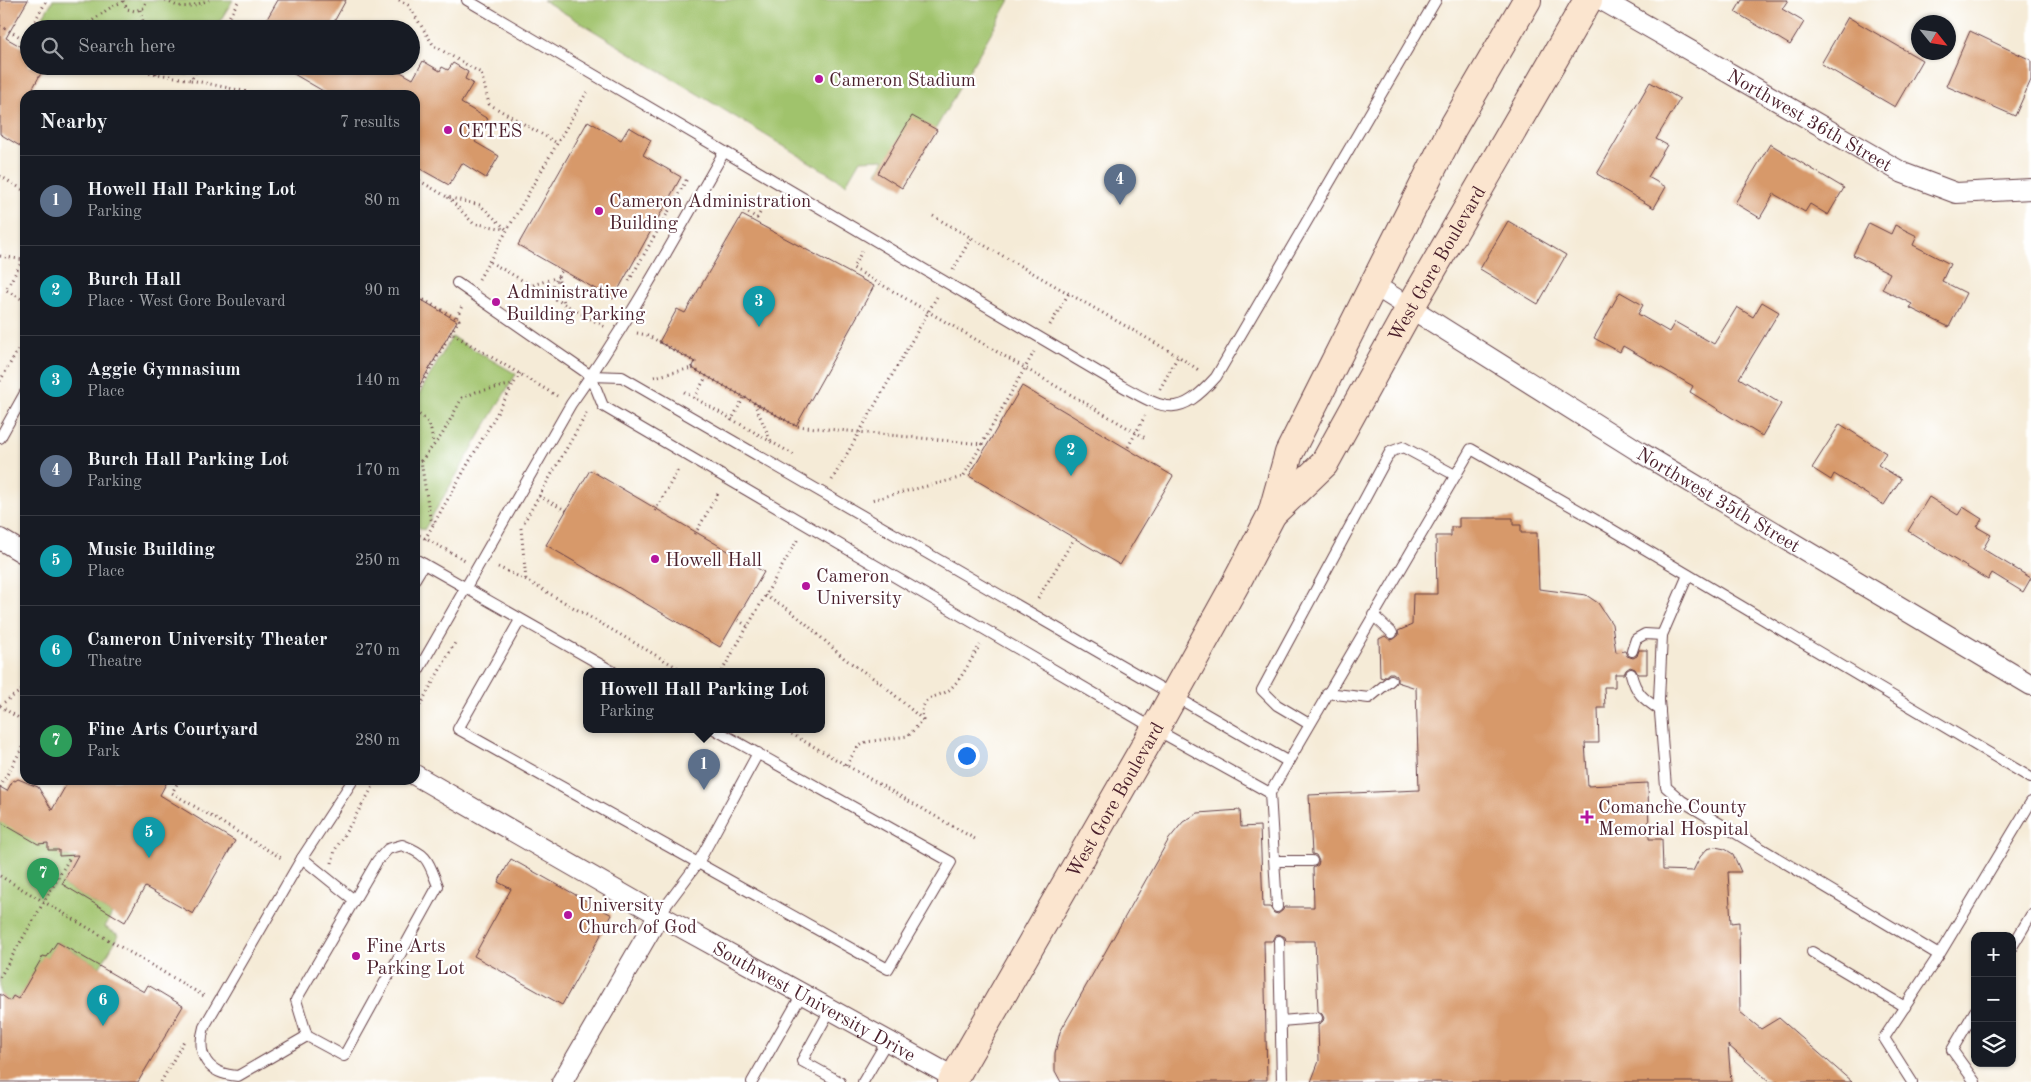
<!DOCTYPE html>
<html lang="en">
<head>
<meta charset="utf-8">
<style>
  :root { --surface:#171b24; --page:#242831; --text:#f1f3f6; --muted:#9ea1a6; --line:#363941; --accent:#d93025 }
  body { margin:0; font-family:"Old Standard TT",serif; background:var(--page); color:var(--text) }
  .controls { position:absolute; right:15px; bottom:15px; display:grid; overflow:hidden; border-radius:10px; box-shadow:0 1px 4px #0004 }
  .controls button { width:45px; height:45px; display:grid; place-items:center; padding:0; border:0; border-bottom:1px solid var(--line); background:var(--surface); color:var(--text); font:25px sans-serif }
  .compass { position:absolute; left:1911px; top:15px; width:45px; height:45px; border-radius:50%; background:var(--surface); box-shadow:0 1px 4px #0004; rotate:120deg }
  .you { position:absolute; left:966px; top:755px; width:18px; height:18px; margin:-12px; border:4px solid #fff; border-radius:50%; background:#1a73e8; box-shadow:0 0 0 8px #1a73e833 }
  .badge { display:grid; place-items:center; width:32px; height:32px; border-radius:50%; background:var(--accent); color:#fff; font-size:16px; font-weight:700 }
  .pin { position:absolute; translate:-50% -41px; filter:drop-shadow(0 1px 2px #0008) }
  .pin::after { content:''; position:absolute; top:26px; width:18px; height:15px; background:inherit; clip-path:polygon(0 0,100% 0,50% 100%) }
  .popup { position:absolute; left:583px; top:668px; width:242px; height:65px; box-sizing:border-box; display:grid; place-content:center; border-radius:10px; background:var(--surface); filter:drop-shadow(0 1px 4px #0005); font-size:16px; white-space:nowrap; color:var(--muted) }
  .popup b { font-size:19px; color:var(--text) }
  .popup::after { content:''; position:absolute; left:50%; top:100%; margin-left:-10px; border:10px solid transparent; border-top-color:var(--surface) }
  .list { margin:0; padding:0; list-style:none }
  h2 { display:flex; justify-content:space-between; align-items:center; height:65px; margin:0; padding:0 20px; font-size:21px }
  h2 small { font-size:16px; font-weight:400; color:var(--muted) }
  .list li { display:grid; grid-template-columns:32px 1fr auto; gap:15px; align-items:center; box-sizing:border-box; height:90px; padding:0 20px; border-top:1px solid var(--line) }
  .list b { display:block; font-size:19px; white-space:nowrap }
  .list p { margin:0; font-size:16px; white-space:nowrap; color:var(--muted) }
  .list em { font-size:16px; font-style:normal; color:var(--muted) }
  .icon { flex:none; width:28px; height:28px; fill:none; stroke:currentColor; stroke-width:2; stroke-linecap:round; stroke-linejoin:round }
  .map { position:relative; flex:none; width:2031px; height:1082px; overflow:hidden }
  .search { position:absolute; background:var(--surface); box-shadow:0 1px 4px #0004; left:20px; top:20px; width:400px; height:55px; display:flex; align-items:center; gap:12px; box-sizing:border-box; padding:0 18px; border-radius:28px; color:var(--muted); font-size:19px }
  .panel { position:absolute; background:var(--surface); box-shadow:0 1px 4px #0004; left:20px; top:90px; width:400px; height:695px; border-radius:15px }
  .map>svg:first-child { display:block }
  .green { fill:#a0c36c; stroke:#75714c }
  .building { fill:#d7996a }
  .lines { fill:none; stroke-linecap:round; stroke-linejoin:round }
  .lane-casing { stroke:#643e45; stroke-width:12 }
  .street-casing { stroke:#643e45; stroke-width:22 }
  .secondary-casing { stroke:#643e45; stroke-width:30 }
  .path { stroke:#643e45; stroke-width:3; stroke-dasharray:1 4; stroke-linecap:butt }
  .lane { stroke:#fff; stroke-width:10 }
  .street { stroke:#fff; stroke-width:20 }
  .secondary { stroke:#fbe5cf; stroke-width:28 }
  .poi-dot { fill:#b5179e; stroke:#fff; stroke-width:2 }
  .labels { text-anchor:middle; stroke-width:4.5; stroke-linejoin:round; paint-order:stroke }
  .poi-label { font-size:19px; fill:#4a1f2b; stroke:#fff; text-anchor:start }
  .street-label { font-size:19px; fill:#4a1f2b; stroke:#fff }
</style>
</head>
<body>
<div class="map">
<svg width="2031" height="1082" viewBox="0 0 2031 1082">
  <rect width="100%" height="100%" fill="#fff"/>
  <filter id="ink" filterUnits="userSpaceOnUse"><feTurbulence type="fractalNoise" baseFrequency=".02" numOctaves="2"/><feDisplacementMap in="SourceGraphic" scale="10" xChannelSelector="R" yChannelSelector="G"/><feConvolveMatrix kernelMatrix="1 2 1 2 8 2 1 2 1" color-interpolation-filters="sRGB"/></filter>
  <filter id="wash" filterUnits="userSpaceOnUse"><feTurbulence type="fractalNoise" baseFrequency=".0096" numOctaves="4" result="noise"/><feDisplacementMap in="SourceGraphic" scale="20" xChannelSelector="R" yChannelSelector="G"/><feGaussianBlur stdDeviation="1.12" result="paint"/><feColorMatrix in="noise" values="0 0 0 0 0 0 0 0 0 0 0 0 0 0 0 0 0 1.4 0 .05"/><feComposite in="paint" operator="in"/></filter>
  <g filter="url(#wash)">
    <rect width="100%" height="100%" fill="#f5ebd7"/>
    <g class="green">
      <path d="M 53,0 L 233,0 L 215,29 L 42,29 L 39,23 Z"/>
      <path d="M 543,0 L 1010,0 L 902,187 L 877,173 L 884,159 L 860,160 L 846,184 Z"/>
      <path d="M 137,66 L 193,66 L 188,75 Z"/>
      <path d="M 452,337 L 516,374 L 424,530 L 415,525 L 415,401 Z"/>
      <path d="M 0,821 L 5,821 L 5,825 L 16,827 L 17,832 L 38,843 L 46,843 L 48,850 L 59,850 L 59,856 L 68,856 L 76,860 L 62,884 L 112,914 L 105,927 L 119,935 L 100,967 L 57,942 L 47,957 L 43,957 L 18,999 L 13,996 L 10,1001 L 0,994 Z"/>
    </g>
    <g id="blocks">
      <g class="building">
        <path d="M 0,0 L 28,0 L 6,38 L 29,51 L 29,66 L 45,66 L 29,95 L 25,95 L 25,149 L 0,134 Z"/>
        <path d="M 278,0 L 346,0 L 330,29 L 261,29 Z"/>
        <path d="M 1742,0 L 1788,0 L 1782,9 L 1804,22 L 1790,45 L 1735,12 Z"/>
        <path d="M 1848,17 L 1922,60 L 1895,107 L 1821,64 Z"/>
        <path d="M 1970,31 L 2031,60 L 2031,80 L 2015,116 L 1946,86 Z"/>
        <path d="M 423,61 L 440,71 L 442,67 L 448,70 L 453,63 L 468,72 L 465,79 L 473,83 L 461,103 L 488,119 L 475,142 L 499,156 L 486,178 L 462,163 L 449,185 L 415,166 L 415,95 L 330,95 L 280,66 L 390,66 L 413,79 Z"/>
        <path d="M 1650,82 L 1680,99 L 1656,139 L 1667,145 L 1648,177 L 1666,187 L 1654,208 L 1597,174 Z"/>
        <path d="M 912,116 L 937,130 L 902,188 L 878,173 Z"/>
        <path d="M 588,121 L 621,140 L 629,127 L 651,140 L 643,155 L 681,177 L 613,299 L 518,245 Z"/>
        <path d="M 1770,144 L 1844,188 L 1828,215 L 1810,204 L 1805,212 L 1774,194 L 1760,218 L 1735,203 Z"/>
        <path d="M 742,215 L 874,286 L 796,426 L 692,368 L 695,362 L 659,342 L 677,309 L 685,313 Z"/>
        <path d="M 1508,221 L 1566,255 L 1538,304 L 1480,269 Z"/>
        <path d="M 1869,223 L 1891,234 L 1895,225 L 1917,236 L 1913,245 L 1950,264 L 1942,281 L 1966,293 L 1949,327 L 1910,308 L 1912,304 L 1882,289 L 1890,273 L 1853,255 Z"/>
        <path d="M 1620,292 L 1643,305 L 1638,314 L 1669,332 L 1675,322 L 1714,344 L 1737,307 L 1753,317 L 1762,302 L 1779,312 L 1739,378 L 1781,404 L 1762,436 L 1690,392 L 1693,386 L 1623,346 L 1620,352 L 1594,338 Z"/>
        <path d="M 415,296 L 457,321 L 415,393 Z"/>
        <path d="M 1022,386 L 1173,476 L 1120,565 L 969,476 Z"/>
        <path d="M 1840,424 L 1886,453 L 1878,465 L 1901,479 L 1884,505 L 1834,474 L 1831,480 L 1812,468 Z"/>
        <path d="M 590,470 L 764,572 L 720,647 L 546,545 Z"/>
        <path d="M 1929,497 L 1958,515 L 1963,507 L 1982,519 L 1977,527 L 1991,535 L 1983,549 L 2031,578 L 2023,592 L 1992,573 L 1988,580 L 1908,531 Z"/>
        <path d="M 1459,518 L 1513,518 L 1513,525 L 1521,525 L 1521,533 L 1537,533 L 1539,589 L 1586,595 L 1598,603 L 1612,624 L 1616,652 L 1625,651 L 1627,656 L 1633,658 L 1637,656 L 1639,650 L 1647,650 L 1647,674 L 1638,674 L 1635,669 L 1630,667 L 1626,670 L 1624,674 L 1615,674 L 1615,687 L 1604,687 L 1605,708 L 1598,708 L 1599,743 L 1585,743 L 1588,786 L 1648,783 L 1649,839 L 1662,839 L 1663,870 L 1693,871 L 1700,857 L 1707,849 L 1715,847 L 1725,849 L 1733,854 L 1741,872 L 1728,872 L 1731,923 L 1739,922 L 1740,1012 L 1761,1029 L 1779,1018 L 1852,1082 L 1770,1082 L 1728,1045 L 1731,1082 L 1311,1082 L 1319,1061 L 1318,1025 L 1323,1021 L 1324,1018 L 1322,1014 L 1318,1011 L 1315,941 L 1286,941 L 1285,937 L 1279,934 L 1275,935 L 1272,941 L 1264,941 L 1267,1080 L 1250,1080 L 1250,1082 L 1061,1082 L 1055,1071 L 1055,1053 L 1060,1032 L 1169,839 L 1183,822 L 1198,813 L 1240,810 L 1241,827 L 1260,826 L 1263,907 L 1270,907 L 1274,913 L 1278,914 L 1283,910 L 1284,907 L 1314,907 L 1313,868 L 1318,865 L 1319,861 L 1316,855 L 1312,854 L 1309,795 L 1419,790 L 1416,688 L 1397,682 L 1397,676 L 1393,673 L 1389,673 L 1383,678 L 1380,677 L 1379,639 L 1385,636 L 1390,640 L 1394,639 L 1399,635 L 1398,631 L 1412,625 L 1413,594 L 1437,594 L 1436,536 L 1451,536 L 1451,527 L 1459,527 Z"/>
        <path d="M 18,779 L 38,787 L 52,810 L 69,780 L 168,780 L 160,795 L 235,841 L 193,914 L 145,887 L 125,922 L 62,884 L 78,855 L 59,856 L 59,850 L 48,850 L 48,843 L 38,844 L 0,822 L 0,787 L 7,791 L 13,780 L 15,781 Z"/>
        <path d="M 511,859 L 612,915 L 562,1005 L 474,956 L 511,889 L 498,882 Z"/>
        <path d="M 57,942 L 144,992 L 148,985 L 183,1006 L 138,1082 L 0,1082 L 0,994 L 10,1001 L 13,996 L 18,999 L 43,956 L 47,957 Z"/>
      </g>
    </g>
  </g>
  <g filter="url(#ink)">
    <use href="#blocks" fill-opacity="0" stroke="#643e45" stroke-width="1"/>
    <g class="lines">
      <g class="lane-casing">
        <g id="lane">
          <path d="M 467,0 L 1122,386 C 1167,411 1179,418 1216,377 L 1436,0"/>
          <path d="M 457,283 L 591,376 L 603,406 L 1155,729 L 1270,793"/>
          <path d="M 591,376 L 622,377 L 1287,761"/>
          <path d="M 0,438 L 25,393"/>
          <path d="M 415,559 L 424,564 L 415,579"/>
          <path d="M 424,564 L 612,671"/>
          <path d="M 1688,575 L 1662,635 L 1659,700 L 1666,787 L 1682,801 L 1939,955"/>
          <path d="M 1373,615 L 1392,633"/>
          <path d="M 520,620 L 458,729 L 888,969 L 951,862 L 714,729"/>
          <path d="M 1632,651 L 1636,639 L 1645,634 L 1662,635"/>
          <path d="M 1631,674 C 1636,694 1644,699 1660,710"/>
          <path d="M 415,676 L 571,404 C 628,324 675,237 724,152"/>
          <path d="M 1327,693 L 1369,698 L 1391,680"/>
          <path d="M 1309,724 L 1277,705 L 1262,690 L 1390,452 L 1403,447 L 1455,475"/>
          <path d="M 402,845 C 429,855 428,861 438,886 L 344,1056 L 307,1036 L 296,1000 L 377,861 L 388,849 Z"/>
          <path d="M 302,858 L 354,900"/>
          <path d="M 1275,861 L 1312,861"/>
          <path d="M 1277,907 L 1270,793 L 1471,449 L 1601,523 L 2031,778"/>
          <path d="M 659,915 L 698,863 L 758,753"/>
          <path d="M 1279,941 L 1282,1082"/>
          <path d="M 2012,947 L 2031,915"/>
          <path d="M 1812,952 L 1905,1007"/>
          <path d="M 830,1010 L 802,1061 L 840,1082"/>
          <path d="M 1975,1011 L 1952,1050 L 1975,1082"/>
          <path d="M 1281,1021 L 1317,1018"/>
          <path d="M 307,1036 L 238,1076 C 207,1074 196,1055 204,1027 L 302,858 L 353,780"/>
          <path d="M 752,1082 L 802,994"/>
          <path d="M 863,1082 L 887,1041"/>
          <path d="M 1912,1082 L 1884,1038 L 1939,955 L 2031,802"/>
        </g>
      </g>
      <g class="street-casing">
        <g id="street">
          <path id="s1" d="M 1602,0 L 1903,173 L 1956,193 L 2031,189"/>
          <path id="s2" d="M 1374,285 L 1640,452 L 2031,685"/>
          <path d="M 0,539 L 25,554"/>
          <path id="s3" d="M 415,775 L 659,915 L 955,1078"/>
          <path d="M 562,1082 L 659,915"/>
        </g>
      </g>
      <g class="secondary-casing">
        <g id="secondary">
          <path id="s4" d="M 1272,514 L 1324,464 L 1410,308 L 1588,0"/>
          <path id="s5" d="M 952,1082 L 1155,729 L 1236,583 L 1272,514 L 1289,453 L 1452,129 L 1527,0"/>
        </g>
      </g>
      <g class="path">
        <path d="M 166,0 C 181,11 193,6 209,0"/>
        <path d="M 399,0 L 408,5 L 434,46 L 481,73 L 489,104 L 557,143"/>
        <path d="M 123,1 L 127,9 L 135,11 L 143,8 L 147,0"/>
        <path d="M 140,10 L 145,29"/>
        <path d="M 0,26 L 24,39 L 29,31"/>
        <path d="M 30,29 L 47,0"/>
        <path d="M 75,29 C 96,23 103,8 123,2"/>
        <path d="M 222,29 L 239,0"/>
        <path d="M 115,66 L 191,80 L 199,66"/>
        <path d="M 156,74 L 156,66"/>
        <path d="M 191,80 L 262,95"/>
        <path d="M 0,176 L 25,191"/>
        <path d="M 415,178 L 447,197 L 480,205 L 506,229"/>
        <path d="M 718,195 L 757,218 L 770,196"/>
        <path d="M 448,197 L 473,223 L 505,229"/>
        <path d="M 933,216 L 1178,356 L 1200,371"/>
        <path d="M 862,251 L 853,268 L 1147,439"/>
        <path d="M 0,256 L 25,260"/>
        <path d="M 25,256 L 6,290 L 25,301"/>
        <path d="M 490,262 L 605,327"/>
        <path d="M 953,270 L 971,238"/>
        <path d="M 479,279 L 588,90"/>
        <path d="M 629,281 L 688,177"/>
        <path d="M 533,285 L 558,277 L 564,303"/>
        <path d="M 548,294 L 562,270"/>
        <path d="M 415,295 L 456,318"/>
        <path d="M 1050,325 L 1069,293"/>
        <path d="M 451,333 L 459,320 L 456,318 L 462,306"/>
        <path d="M 637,333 L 647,335 L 695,362 L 692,368"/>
        <path d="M 654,377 L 692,368 L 796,426 L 982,444 L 963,477 L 871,500"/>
        <path d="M 0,381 L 25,338"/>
        <path d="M 1160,389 L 1178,356"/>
        <path d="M 684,392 L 796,456"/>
        <path d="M 415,396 L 451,333 L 557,396"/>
        <path d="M 694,398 L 706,377"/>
        <path d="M 754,403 L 771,441"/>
        <path d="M 415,412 C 431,421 431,427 433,445"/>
        <path d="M 731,421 L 744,397"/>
        <path d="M 982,444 L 1034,352"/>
        <path d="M 1128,447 L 1145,416"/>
        <path d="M 421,461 L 442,435 L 462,398 L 476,392 L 514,384"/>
        <path d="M 415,463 L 421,461 L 430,517 L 433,524"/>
        <path d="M 832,480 L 938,295"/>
        <path d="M 539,496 L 567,511"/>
        <path d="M 655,511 L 679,468"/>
        <path d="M 524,522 L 587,413"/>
        <path d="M 521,528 L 526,580"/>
        <path d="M 415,533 L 465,560"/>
        <path d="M 695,534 L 719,492"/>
        <path d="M 425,539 L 520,373"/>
        <path d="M 498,567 L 526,580 L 683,671"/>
        <path d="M 765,596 L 788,609 L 804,622 L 845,659 L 882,684 L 923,720"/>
        <path d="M 1038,598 L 1074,539"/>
        <path d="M 738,620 L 747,626"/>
        <path d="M 722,671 L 799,537"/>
        <path d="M 0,705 L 25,688"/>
        <path d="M 0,706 L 25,722"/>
        <path d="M 415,714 L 456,641"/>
        <path d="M 783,729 L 975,839"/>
        <path d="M 846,765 L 858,747 L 866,742 L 908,736 L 923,720 C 922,713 921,708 926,702 C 932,695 943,695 949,690 C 962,679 971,659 980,645"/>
        <path d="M 179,780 L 172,793 L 283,859"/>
        <path d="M 0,787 L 25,743"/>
        <path d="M 332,863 L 335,850 L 377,780"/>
        <path d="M 0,876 L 204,996"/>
        <path d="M 0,977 L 69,859"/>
        <path d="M 161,1082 L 185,1039"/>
      </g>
      <use href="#lane" class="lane"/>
      <use href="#street" class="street"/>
      <use href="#secondary" class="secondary"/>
    </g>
  </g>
  <g class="poi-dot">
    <circle cx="819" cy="79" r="5"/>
    <circle cx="448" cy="130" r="5"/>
    <circle cx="599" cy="211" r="5"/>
    <circle cx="496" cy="302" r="5"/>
    <circle cx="655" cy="559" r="5"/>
    <circle cx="806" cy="586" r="5"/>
    <path d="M1584.5 809.5h5v5h5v5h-5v5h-5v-5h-5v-5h5z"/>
    <circle cx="568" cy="915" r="5"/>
    <circle cx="356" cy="956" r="5"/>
  </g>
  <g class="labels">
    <g class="poi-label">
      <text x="829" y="86">Cameron Stadium</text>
      <text x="458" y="137">CETES</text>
      <text x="609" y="207">Cameron Administration<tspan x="609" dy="22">Building</tspan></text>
      <text x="506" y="298">Administrative<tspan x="506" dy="22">Building Parking</tspan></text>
      <text x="665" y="566">Howell Hall</text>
      <text x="816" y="582">Cameron<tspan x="816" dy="22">University</tspan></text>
      <text x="1598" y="813">Comanche County<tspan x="1598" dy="22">Memorial Hospital</tspan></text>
      <text x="578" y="911">University<tspan x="578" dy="22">Church of God</tspan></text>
      <text x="366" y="952">Fine Arts<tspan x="366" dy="22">Parking Lot</tspan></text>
    </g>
    <g class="street-label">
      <text dy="7" stroke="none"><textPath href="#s1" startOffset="240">Northwest 36th Street</textPath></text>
      <text dy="7" stroke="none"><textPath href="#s4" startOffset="302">West Gore Boulevard</textPath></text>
      <text dy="7" stroke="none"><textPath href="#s2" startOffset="406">Northwest 35th Street</textPath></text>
      <text dy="7" stroke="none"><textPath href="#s5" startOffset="326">West Gore Boulevard</textPath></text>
      <text dy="7" stroke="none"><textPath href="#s3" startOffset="459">Southwest University Drive</textPath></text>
    </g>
  </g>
</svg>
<div class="controls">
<button>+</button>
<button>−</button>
<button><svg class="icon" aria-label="layers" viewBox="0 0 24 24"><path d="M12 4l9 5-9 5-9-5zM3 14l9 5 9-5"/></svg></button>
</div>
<svg class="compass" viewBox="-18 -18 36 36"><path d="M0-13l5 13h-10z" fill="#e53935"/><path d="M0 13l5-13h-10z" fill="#9ea1a6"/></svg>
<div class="you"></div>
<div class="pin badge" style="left:704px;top:790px;background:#5c6f8a">1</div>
<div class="popup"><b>Howell Hall Parking Lot</b>Parking</div>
<div class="pin badge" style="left:1071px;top:476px;background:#0f9aa8">2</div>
<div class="pin badge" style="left:759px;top:327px;background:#0f9aa8">3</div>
<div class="pin badge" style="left:1120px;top:205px;background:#5c6f8a">4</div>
<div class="pin badge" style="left:149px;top:858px;background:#0f9aa8">5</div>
<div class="pin badge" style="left:103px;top:1026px;background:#0f9aa8">6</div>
<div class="pin badge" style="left:43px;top:899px;background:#2e9e5b">7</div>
<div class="search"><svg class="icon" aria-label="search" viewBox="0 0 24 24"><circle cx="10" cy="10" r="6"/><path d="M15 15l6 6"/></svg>Search here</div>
<section class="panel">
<h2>Nearby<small>7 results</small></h2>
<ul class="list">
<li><span class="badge" style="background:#5c6f8a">1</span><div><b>Howell Hall Parking Lot</b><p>Parking</p></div><em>80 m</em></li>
<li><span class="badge" style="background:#0f9aa8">2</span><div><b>Burch Hall</b><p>Place · West Gore Boulevard</p></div><em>90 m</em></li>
<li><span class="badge" style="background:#0f9aa8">3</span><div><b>Aggie Gymnasium</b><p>Place</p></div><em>140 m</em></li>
<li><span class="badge" style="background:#5c6f8a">4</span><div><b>Burch Hall Parking Lot</b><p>Parking</p></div><em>170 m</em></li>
<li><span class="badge" style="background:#0f9aa8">5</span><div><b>Music Building</b><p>Place</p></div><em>250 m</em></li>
<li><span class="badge" style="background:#0f9aa8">6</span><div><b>Cameron University Theater</b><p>Theatre</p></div><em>270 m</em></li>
<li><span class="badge" style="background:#2e9e5b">7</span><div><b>Fine Arts Courtyard</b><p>Park</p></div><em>280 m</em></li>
</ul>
</section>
</div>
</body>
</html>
